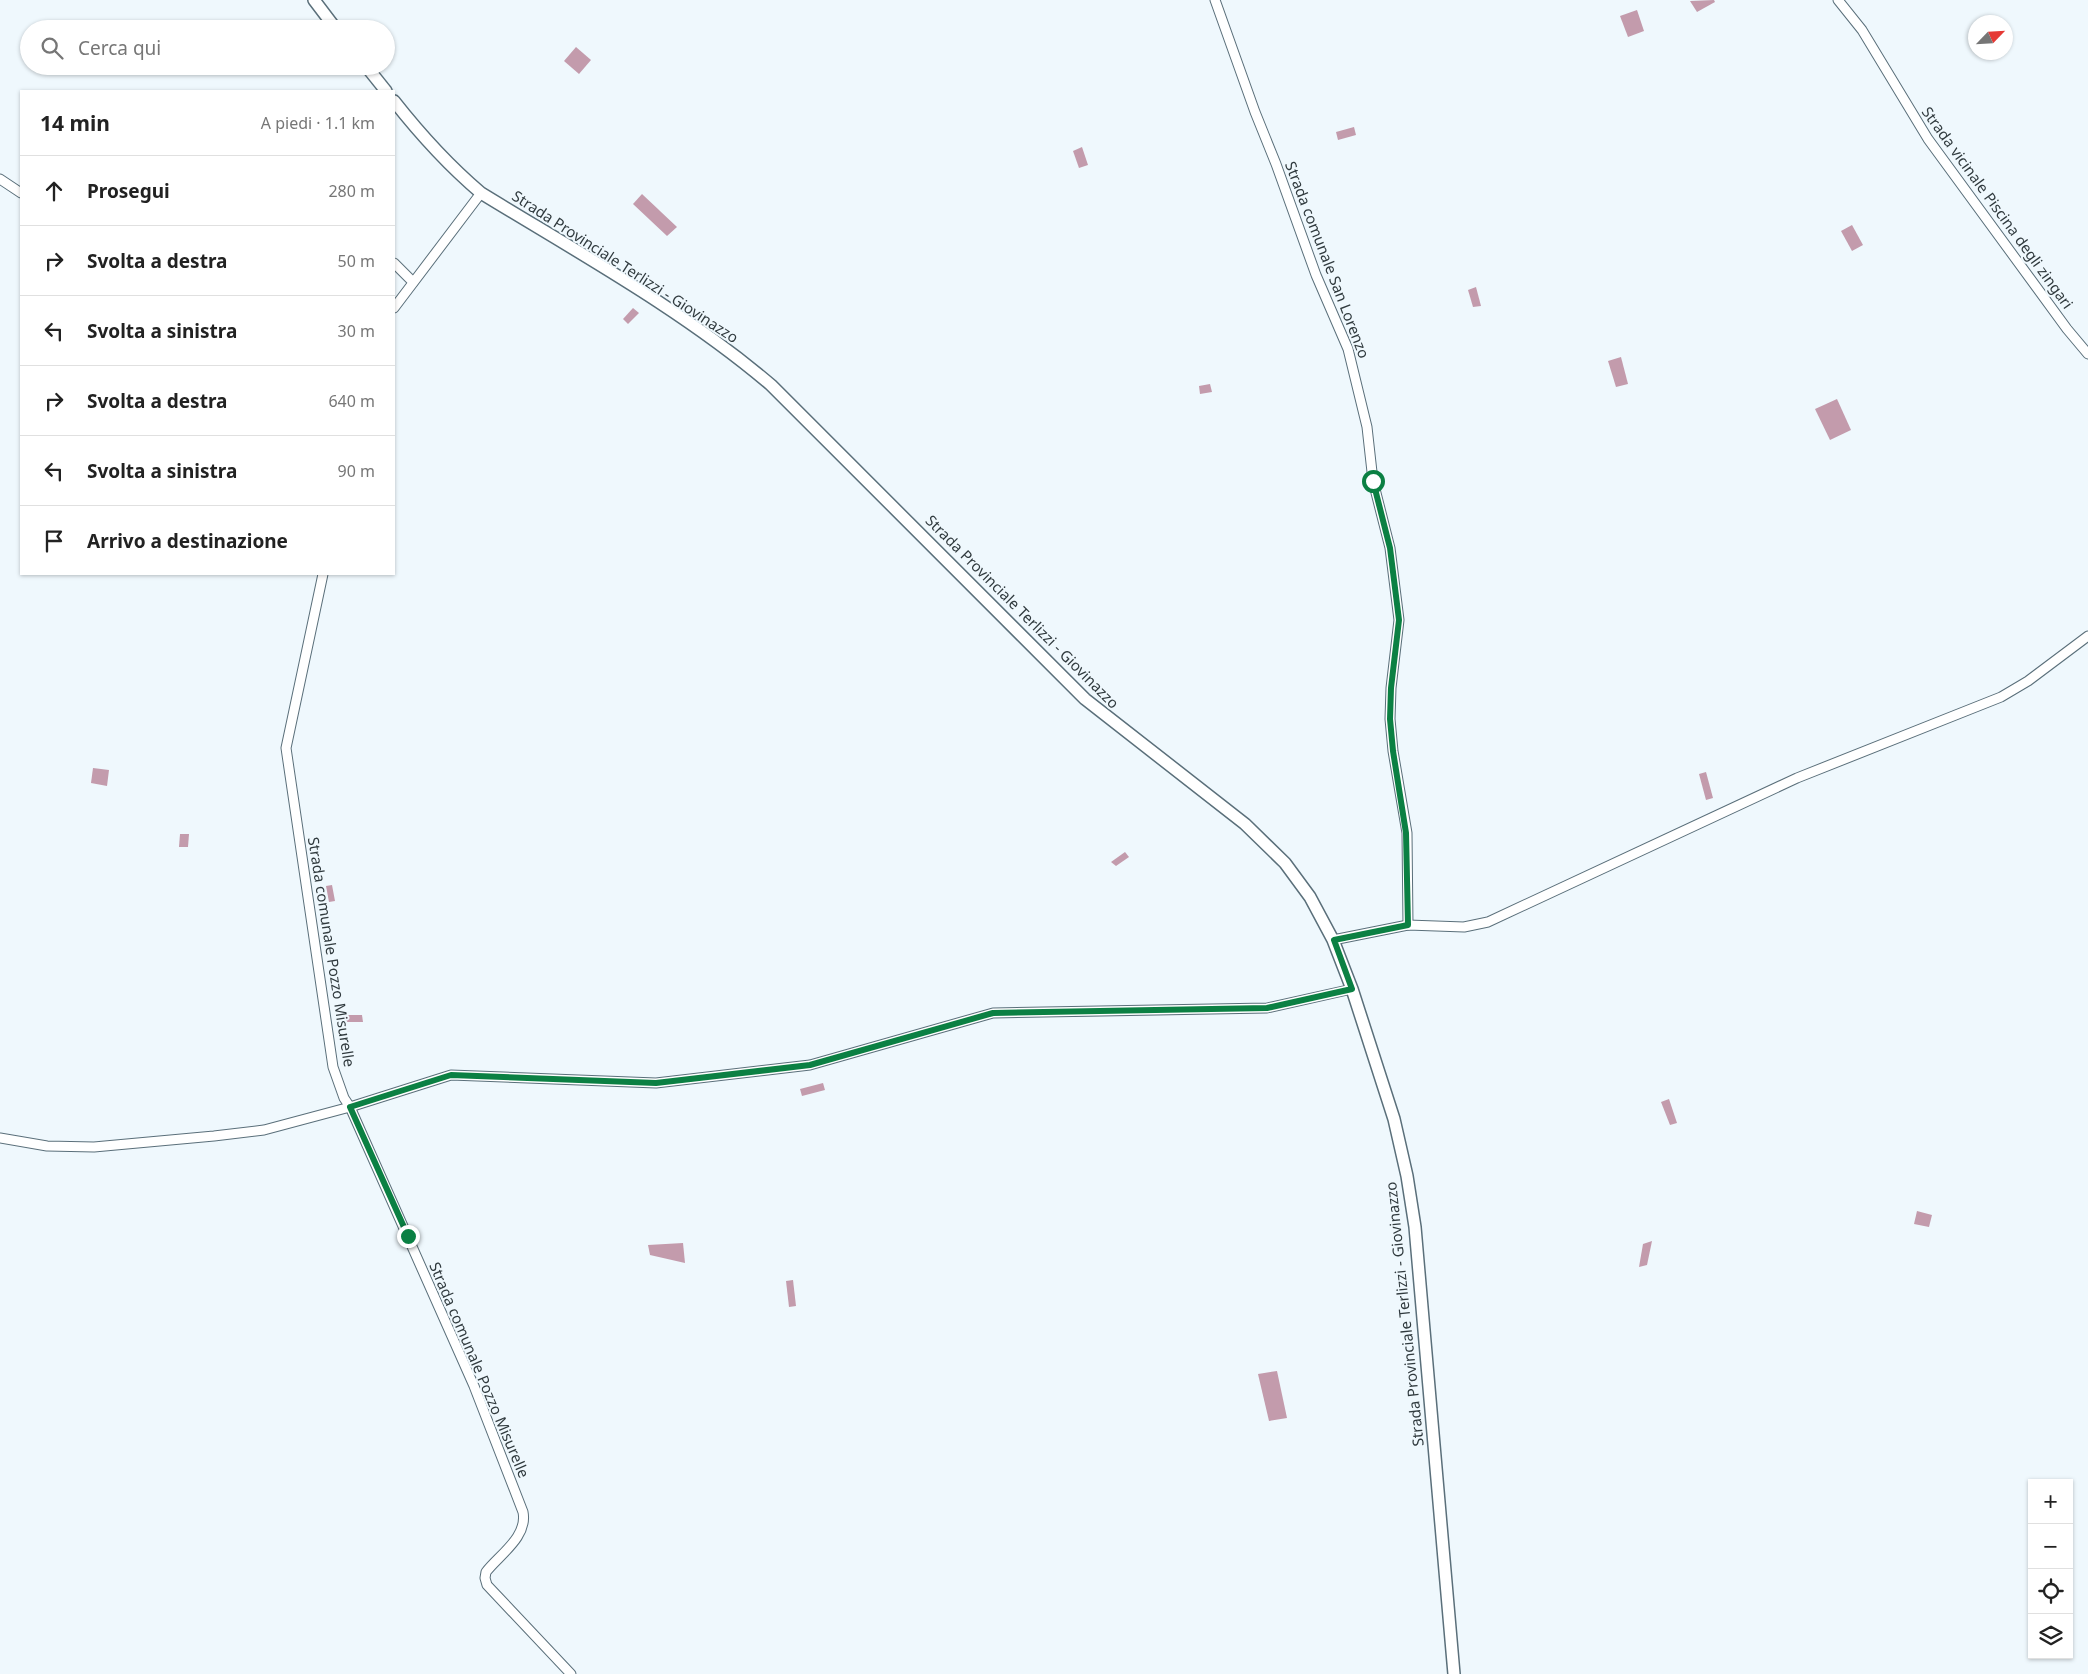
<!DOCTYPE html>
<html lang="it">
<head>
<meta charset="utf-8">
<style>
  :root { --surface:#fff; --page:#f2f2f2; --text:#222; --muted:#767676; --line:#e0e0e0 }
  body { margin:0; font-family:"Noto Sans",sans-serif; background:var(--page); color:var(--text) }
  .controls { position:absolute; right:15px; bottom:15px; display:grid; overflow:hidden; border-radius:0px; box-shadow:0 1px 4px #0004 }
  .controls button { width:45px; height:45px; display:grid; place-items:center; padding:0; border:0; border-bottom:1px solid var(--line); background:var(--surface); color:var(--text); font:25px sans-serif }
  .compass { position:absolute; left:1968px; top:15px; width:45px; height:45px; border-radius:50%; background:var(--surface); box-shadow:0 1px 4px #0004; rotate:65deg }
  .stop { position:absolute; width:15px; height:15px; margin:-11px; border:4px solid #0b8043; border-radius:50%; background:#fff }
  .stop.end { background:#0b8043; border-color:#fff; box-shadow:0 1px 5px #0008 }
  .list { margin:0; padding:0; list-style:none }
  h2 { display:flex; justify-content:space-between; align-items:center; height:65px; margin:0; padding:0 20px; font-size:21px }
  h2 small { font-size:16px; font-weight:400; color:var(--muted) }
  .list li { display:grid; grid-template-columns:32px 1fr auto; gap:15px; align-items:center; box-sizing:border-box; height:70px; padding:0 20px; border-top:1px solid var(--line) }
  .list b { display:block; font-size:19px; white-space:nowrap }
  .list em { font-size:16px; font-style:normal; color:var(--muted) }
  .icon { flex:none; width:28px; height:28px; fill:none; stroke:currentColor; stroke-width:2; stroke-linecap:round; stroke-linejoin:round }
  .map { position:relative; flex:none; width:2088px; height:1674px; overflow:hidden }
  .search { position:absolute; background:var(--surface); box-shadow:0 1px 4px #0004; left:20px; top:20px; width:375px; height:55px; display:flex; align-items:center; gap:12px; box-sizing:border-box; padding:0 18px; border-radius:28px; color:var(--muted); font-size:19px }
  .panel { position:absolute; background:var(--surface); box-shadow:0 1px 4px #0004; left:20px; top:90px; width:375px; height:485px; border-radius:0px }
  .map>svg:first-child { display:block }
  .water { fill:#c39bac }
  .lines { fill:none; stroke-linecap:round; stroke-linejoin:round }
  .minor-casing { stroke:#5a6f7a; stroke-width:11 }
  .secondary-casing { stroke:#5a6f7a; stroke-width:14 }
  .minor { stroke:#fff; stroke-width:9 }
  .secondary { stroke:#fff; stroke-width:11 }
  .route { stroke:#0b8043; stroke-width:6 }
  .labels { text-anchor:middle; stroke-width:4; stroke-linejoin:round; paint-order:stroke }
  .street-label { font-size:15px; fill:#303a3e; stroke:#eff8fd }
</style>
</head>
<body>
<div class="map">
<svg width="2088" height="1674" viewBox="0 0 2088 1674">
  <rect width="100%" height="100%" fill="#eff8fd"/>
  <g class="water">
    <path d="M 1714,0 L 1715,2 L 1697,12 L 1690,1 Z"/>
    <path d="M 1637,10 L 1644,31 L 1628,37 L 1620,16 Z"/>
    <path d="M 576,47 L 591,60 L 579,74 L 564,61 Z"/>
    <path d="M 1354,127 L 1356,135 L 1338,140 L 1336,132 Z"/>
    <path d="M 1082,147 L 1088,165 L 1079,168 L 1073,151 Z"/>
    <path d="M 642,194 L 677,227 L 667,236 L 633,204 Z"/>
    <path d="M 1852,225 L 1863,245 L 1852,251 L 1841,231 Z"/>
    <path d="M 1476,287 L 1481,306 L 1473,307 L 1468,290 Z"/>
    <path d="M 633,308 L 639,313 L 628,324 L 623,319 Z"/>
    <path d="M 1621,357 L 1628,384 L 1616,387 L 1608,361 Z"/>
    <path d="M 1210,384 L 1212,392 L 1200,394 L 1199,386 Z"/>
    <path d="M 1837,399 L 1851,430 L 1830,440 L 1815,409 Z"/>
    <path d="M 93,768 L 109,770 L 107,786 L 91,783 Z"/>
    <path d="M 1706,772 L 1713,798 L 1706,800 L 1699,774 Z"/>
    <path d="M 180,834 L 189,834 L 188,847 L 179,847 Z"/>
    <path d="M 1125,852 L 1129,857 L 1116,866 L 1111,862 Z"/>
    <path d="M 332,885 L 335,901 L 329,902 L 326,886 Z"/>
    <path d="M 342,1015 L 362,1015 L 363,1022 L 343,1022 Z"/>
    <path d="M 823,1083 L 825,1090 L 802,1096 L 800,1089 Z"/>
    <path d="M 1669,1099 L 1677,1123 L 1670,1125 L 1661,1102 Z"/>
    <path d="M 1917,1211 L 1932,1215 L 1929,1227 L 1914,1224 Z"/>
    <path d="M 1652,1241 L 1647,1265 L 1639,1267 L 1643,1244 Z"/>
    <path d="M 683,1243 L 685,1263 L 650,1255 L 648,1245 Z"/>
    <path d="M 793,1280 L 796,1306 L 789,1307 L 786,1281 Z"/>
    <path d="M 1277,1371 L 1287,1418 L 1269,1421 L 1258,1374 Z"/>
  </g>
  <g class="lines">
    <g class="minor-casing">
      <g id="minor">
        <path d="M 1215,0 L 1255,112 L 1276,164 L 1316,275 L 1348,349 L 1367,427 L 1373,481 L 1390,548 L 1399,620 L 1391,688 L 1390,719 L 1393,751 L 1407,833 L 1408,925"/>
        <path d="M 1838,0 L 1862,30 L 1928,139 L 2067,329 L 2088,354"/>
        <path d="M 0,179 L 21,193"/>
        <path d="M 394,263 L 413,282"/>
        <path d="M 394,308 L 481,193"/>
        <path d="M 323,574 L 286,748 L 333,1067 L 344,1098 L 350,1107 L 474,1386 L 523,1512 C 528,1537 499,1555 486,1572 L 485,1578 L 487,1585 L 571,1674"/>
        <path d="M 1333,940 L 1408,925 L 1464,927 L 1488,922 L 1797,778 L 2001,697 L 2028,681 L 2088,636"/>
        <path d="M 0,1138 L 47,1146 L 94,1147 L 214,1136 L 264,1130 L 350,1107 L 451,1075 L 656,1083 L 810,1065 L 993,1013 L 1267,1008 L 1352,989"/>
      </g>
    </g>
    <g class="secondary-casing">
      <g id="secondary">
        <path d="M 314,0 L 336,29"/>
        <path d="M 366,66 L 386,91"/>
        <path d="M 394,101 C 420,134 448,165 481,193 C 579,253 683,310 771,385 L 1085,699 L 1245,824 L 1285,863 L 1310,897 L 1333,940 L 1352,989 L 1394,1119 L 1407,1176 L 1415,1227 L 1454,1674"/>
      </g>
    </g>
    <use href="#minor" class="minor"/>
    <use href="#secondary" class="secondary"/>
  </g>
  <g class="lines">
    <path class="route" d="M 408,1236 L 350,1107 L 451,1075 L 656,1083 L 810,1065 L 993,1013 L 1267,1008 L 1352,989 L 1334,940 L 1408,925 L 1406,833 L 1393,751 L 1390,719 L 1391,688 L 1399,620 L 1390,548 L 1373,481"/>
  </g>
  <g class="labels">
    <g class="street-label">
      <text transform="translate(1997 208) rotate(54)" y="5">Strada vicinale Piscina degli zingari</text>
      <text transform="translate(1327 260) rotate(69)" y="5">Strada comunale San Lorenzo</text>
      <text transform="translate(625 267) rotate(33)" y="5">Strada Provinciale Terlizzi - Giovinazzo</text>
      <text transform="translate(1022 612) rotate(45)" y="5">Strada Provinciale Terlizzi - Giovinazzo</text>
      <text transform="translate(331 952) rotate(81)" y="5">Strada comunale Pozzo Misurelle</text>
      <text transform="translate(1405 1314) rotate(-96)" y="5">Strada Provinciale Terlizzi - Giovinazzo</text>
      <text transform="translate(479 1370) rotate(67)" y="5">Strada comunale Pozzo Misurelle</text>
    </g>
  </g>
</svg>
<div class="controls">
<button>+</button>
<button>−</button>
<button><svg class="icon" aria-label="locate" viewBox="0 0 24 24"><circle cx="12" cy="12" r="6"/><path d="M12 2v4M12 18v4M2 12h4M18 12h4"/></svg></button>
<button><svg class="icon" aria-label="layers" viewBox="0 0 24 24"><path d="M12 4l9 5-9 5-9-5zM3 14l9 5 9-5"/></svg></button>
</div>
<svg class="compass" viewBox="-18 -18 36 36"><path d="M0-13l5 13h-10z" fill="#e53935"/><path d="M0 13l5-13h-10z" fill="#767676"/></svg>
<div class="stop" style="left:1373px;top:481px"></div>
<div class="stop end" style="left:408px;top:1236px"></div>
<div class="search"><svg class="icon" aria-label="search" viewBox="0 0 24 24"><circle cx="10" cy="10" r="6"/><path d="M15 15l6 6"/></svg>Cerca qui</div>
<section class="panel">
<h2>14 min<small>A piedi · 1.1 km</small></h2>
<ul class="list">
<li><svg class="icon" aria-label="ahead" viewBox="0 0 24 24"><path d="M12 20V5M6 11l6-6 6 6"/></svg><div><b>Prosegui</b></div><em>280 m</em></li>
<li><svg class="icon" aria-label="right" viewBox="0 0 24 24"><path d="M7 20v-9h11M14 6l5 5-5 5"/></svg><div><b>Svolta a destra</b></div><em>50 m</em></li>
<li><svg class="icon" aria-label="left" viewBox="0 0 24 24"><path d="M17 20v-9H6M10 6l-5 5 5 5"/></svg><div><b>Svolta a sinistra</b></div><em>30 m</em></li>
<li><svg class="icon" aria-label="right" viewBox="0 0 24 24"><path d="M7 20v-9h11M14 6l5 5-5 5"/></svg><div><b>Svolta a destra</b></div><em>640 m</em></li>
<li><svg class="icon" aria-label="left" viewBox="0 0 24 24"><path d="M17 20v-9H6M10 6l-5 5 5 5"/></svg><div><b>Svolta a sinistra</b></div><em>90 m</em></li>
<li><svg class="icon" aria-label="arrive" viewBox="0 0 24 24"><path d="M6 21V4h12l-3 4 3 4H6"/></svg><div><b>Arrivo a destinazione</b></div></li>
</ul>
</section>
</div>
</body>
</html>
